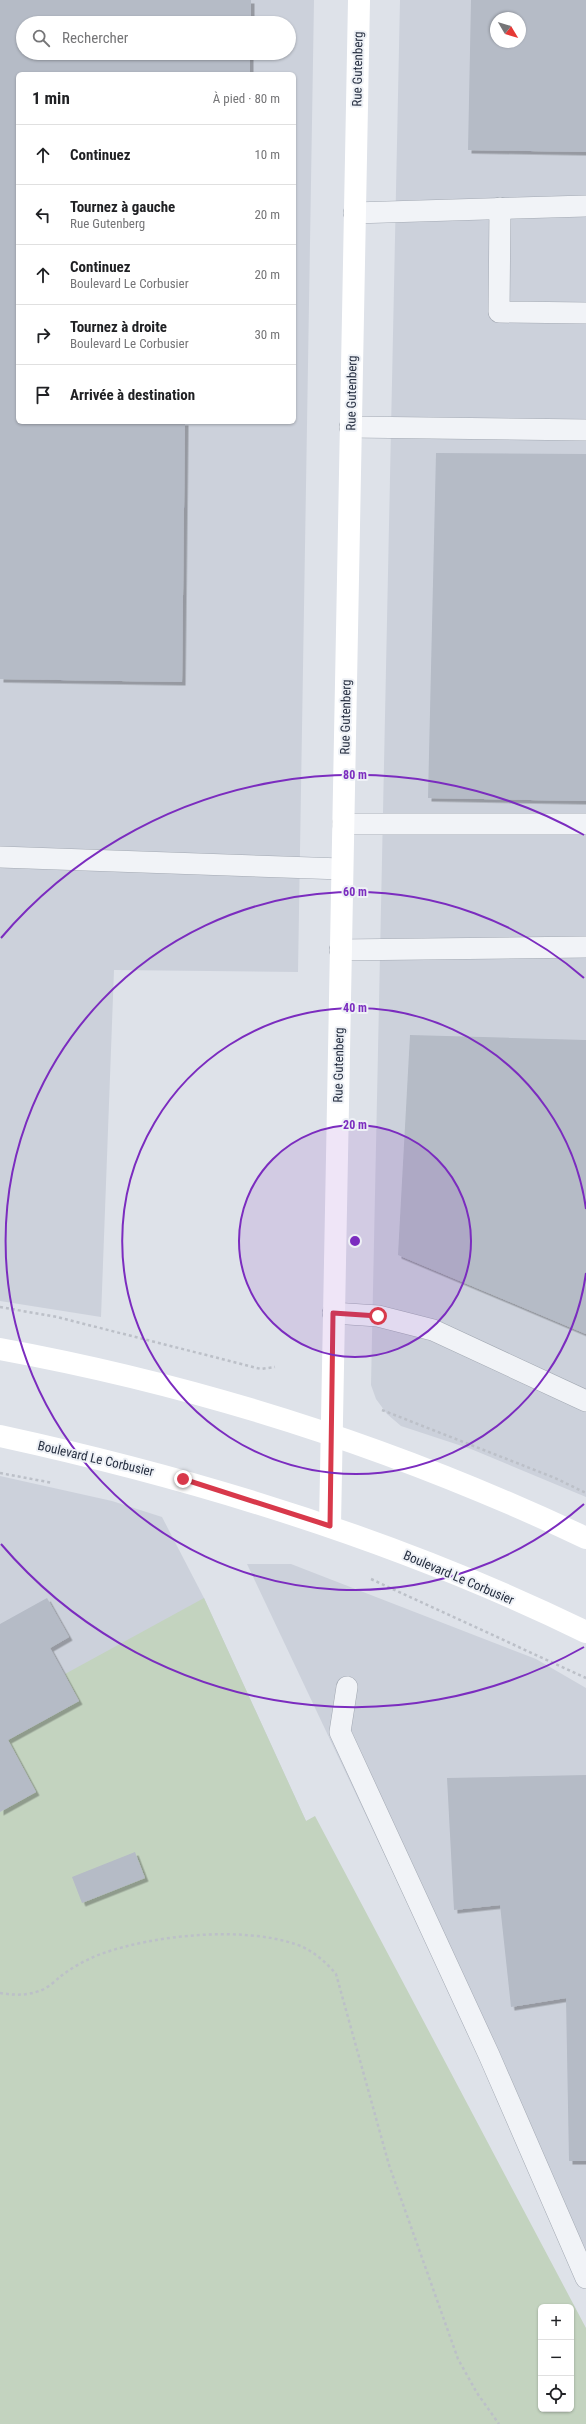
<!DOCTYPE html>
<html lang="fr">
<head>
<meta charset="utf-8">
<style>
  :root { --surface:#fff; --page:#f2f2f2; --text:#202124; --muted:#757577; --line:#e0e0e0 }
  body { margin:0; font-family:"Roboto Condensed",sans-serif; background:var(--page); color:var(--text) }
  .controls { position:absolute; right:12px; bottom:12px; display:grid; overflow:hidden; border-radius:6px; box-shadow:0 1px 3px #0004 }
  .controls button { width:36px; height:36px; display:grid; place-items:center; padding:0; border:0; border-bottom:1px solid var(--line); background:var(--surface); color:var(--text); font:20px sans-serif }
  .compass { position:absolute; left:490px; top:12px; width:36px; height:36px; border-radius:50%; background:var(--surface); box-shadow:0 1px 3px #0004; rotate:128deg }
  .stop { position:absolute; width:12px; height:12px; margin:-9px; border:3px solid #d8394b; border-radius:50%; background:#fff }
  .stop.end { background:#d8394b; border-color:#fff; box-shadow:0 1px 4px #0008 }
  .list { margin:0; padding:0; list-style:none }
  h2 { display:flex; justify-content:space-between; align-items:center; height:52px; margin:0; padding:0 16px; font-size:17px }
  h2 small { font-size:13px; font-weight:400; color:var(--muted) }
  .list li { display:grid; grid-template-columns:26px 1fr auto; gap:12px; align-items:center; box-sizing:border-box; height:60px; padding:0 16px; border-top:1px solid var(--line) }
  .list b { display:block; font-size:15px; white-space:nowrap }
  .list p { margin:0; font-size:13px; white-space:nowrap; color:var(--muted) }
  .list em { font-size:13px; font-style:normal; color:var(--muted) }
  .icon { flex:none; width:22px; height:22px; fill:none; stroke:currentColor; stroke-width:2; stroke-linecap:round; stroke-linejoin:round }
  .map { position:relative; flex:none; width:586px; height:2424px; overflow:hidden }
  .search { position:absolute; background:var(--surface); box-shadow:0 1px 3px #0004; left:16px; top:16px; width:280px; height:44px; display:flex; align-items:center; gap:10px; box-sizing:border-box; padding:0 14px; border-radius:22px; color:var(--muted); font-size:15px }
  .panel { position:absolute; background:var(--surface); box-shadow:0 1px 3px #0004; left:16px; top:72px; width:280px; height:352px; border-radius:6px }
  .map>svg:first-child { display:block }
  .built { fill:#ccd1db; fill-rule:evenodd }
  .green { fill:#c3d3bf; fill-rule:evenodd }
  .building { fill:#b5bbc6; fill-rule:evenodd; filter:url(#shadow) }
  .lines { fill:none; stroke-linecap:round; stroke-linejoin:round }
  .lane-casing { stroke:#a3a9b3; stroke-width:22 }
  .path { stroke:#bcc0c8; stroke-width:2.5; stroke-dasharray:3 3; stroke-linecap:butt }
  .lane { stroke:#f1f3f7; stroke-width:21 }
  .secondary { stroke:#fff; stroke-width:22 }
  .route { stroke:#d8394b; stroke-width:5 }
  .ring { fill:none; stroke:#7b2cbf; stroke-width:2 }
  .labels { text-anchor:middle; stroke-width:4; stroke-linejoin:round; paint-order:stroke }
  .street-label { font-size:13px; fill:#262f41; stroke:#eef1f6 }
  .centre { fill:#7b2cbf; stroke:#eef1f6; stroke-width:2 }
  .ring-label { font-size:12px; text-anchor:middle; font-weight:bold; fill:#7b2cbf; stroke:#eef1f6; stroke-width:4; stroke-linejoin:round; paint-order:stroke }
</style>
</head>
<body>
<div class="map">
<svg width="586" height="2424" viewBox="0 0 586 2424">
  <defs>
    <filter id="shadow"><feDropShadow dx="3.5" dy="3.5" stdDeviation="0" flood-color="#0004"/></filter>
  </defs>
  <rect width="100%" height="100%" fill="#dee2e9"/>
  <g class="built">
    <path d="M 0,0 L 314,0 L 298,972 L 114,970 L 101,1317 L 0,1301 ZM 23,23 L 289,23 L 289,53 L 23,53 ZM 18,74 L 294,74 L 294,422 L 18,422 Z"/>
    <path d="M 400,0 L 586,0 L 586,1497 L 471,1449 L 401,1426 L 387,1414 L 376,1399 L 371,1385 ZM 496,18 L 520,18 L 520,42 L 496,42 Z"/>
    <path d="M 0,1476 L 112,1501 L 162,1517 L 204,1598 L 306,1821 L 0,1904 Z"/>
    <path d="M 247,1564 L 291,1564 L 536,1659 L 586,1688 L 586,2281 Z"/>
  </g>
  <path class="green" d="M 204,1598 L 306,1821 L 315,1816 L 586,2328 L 586,2424 L 0,2424 L 0,1812 L 36,1792 L 8,1740 L 79,1701 L 65,1674 ZM 541,2307 L 571,2307 L 571,2409 L 541,2409 Z"/>
  <g class="building">
    <path d="M 0,0 L 251,0 L 251,23 L 23,23 L 23,53 L 250,53 L 250,74 L 18,74 L 18,422 L 185,422 L 182,682 L 0,679 Z"/>
    <path d="M 471,0 L 586,0 L 586,152 L 468,150 ZM 496,18 L 520,18 L 520,42 L 496,42 Z"/>
    <path d="M 436,453 L 586,454 L 586,801 L 428,798 Z"/>
    <path d="M 410,1035 L 586,1040 L 586,1334 L 398,1255 Z"/>
    <path d="M 47,1598 L 69,1637 L 50,1648 L 79,1701 L 8,1740 L 36,1792 L 0,1812 L 0,1624 Z"/>
    <path d="M 586,1775 L 586,2161 L 569,2161 L 566,1998 L 511,2007 L 500,1905 L 454,1910 L 447,1778 Z"/>
    <path d="M 135,1852 L 145,1878 L 82,1903 L 72,1877 Z"/>
  </g>
  <g class="lines">
    <g class="lane-casing">
      <g id="lane">
        <path d="M 500,208 L 499,312 L 586,313"/>
        <path d="M 354,213 L 586,206"/>
        <path d="M 350,427 L 586,430"/>
        <path d="M 343,824 L 586,824"/>
        <path d="M 0,857 L 342,869"/>
        <path d="M 340,950 L 586,947"/>
        <path d="M 333,1313 L 378,1316 L 433,1330 L 586,1401"/>
        <path d="M 347,1687 L 340,1732 L 489,2055 L 586,2278"/>
      </g>
    </g>
    <g class="path">
      <path d="M 0,1307 L 57,1317 L 261,1369 L 275,1367"/>
      <path d="M 382,1410 L 555,1478 L 586,1493"/>
      <path d="M 0,1473 L 53,1483"/>
      <path d="M 371,1579 L 586,1678"/>
      <path d="M 0,1993 C 13,1995 26,1996 39,1991 C 47,1989 55,1981 61,1976 C 73,1967 87,1959 101,1954 C 153,1935 242,1926 295,1944 C 311,1949 325,1961 336,1974 L 389,2165 L 458,2359 L 477,2393 L 499,2424"/>
    </g>
    <use href="#lane" class="lane"/>
    <g class="secondary">
      <path d="M 0,1349 C 202,1386 400,1450 586,1538"/>
      <path d="M 0,1436 C 202,1480 400,1541 586,1632"/>
      <path d="M 330,1525 L 359,0"/>
    </g>
  </g>
  <g class="lines">
    <path class="route" d="M 183,1479 L 330,1526 L 333,1313 L 378,1316"/>
  </g>
  <circle cx="355" cy="1241" r="116" fill="#7b2cbf" fill-opacity=".12"/>
  <g class="ring">
    <circle cx="355" cy="1241" r="116"/>
    <path d="M586 1273A233 233 0 1 1 586 1209"/>
    <path d="M584 1504A349 349 0 1 1 584 978"/>
    <path d="M584 1647A466 466 0 0 1 1 1544M1 938A466 466 0 0 1 584 835"/>
  </g>
  <g class="labels">
    <g class="street-label">
      <text transform="translate(357 69) rotate(-89)" y="5">Rue Gutenberg</text>
      <text transform="translate(351 393) rotate(-89)" y="5">Rue Gutenberg</text>
      <text transform="translate(345 717) rotate(-89)" y="5">Rue Gutenberg</text>
      <text transform="translate(338 1065) rotate(-89)" y="5">Rue Gutenberg</text>
      <text transform="translate(96 1458) rotate(13)" y="5">Boulevard Le Corbusier</text>
      <text transform="translate(459 1577) rotate(23)" y="5">Boulevard Le Corbusier</text>
    </g>
  </g>
  <circle cx="355" cy="1241" r="6" class="centre"/>
  <g class="ring-label">
    <text x="355" y="779">80 m</text>
    <text x="355" y="896">60 m</text>
    <text x="355" y="1012">40 m</text>
    <text x="355" y="1129">20 m</text>
  </g>
</svg>
<div class="controls">
<button>+</button>
<button>−</button>
<button><svg class="icon" aria-label="locate" viewBox="0 0 24 24"><circle cx="12" cy="12" r="6"/><path d="M12 2v4M12 18v4M2 12h4M18 12h4"/></svg></button>
</div>
<svg class="compass" viewBox="-18 -18 36 36"><path d="M0-13l5 13h-10z" fill="#e53935"/><path d="M0 13l5-13h-10z" fill="#757577"/></svg>
<div class="stop" style="left:378px;top:1316px"></div>
<div class="stop end" style="left:183px;top:1479px"></div>
<div class="search"><svg class="icon" aria-label="search" viewBox="0 0 24 24"><circle cx="10" cy="10" r="6"/><path d="M15 15l6 6"/></svg>Rechercher</div>
<section class="panel">
<h2>1 min<small>À pied · 80 m</small></h2>
<ul class="list">
<li><svg class="icon" aria-label="ahead" viewBox="0 0 24 24"><path d="M12 20V5M6 11l6-6 6 6"/></svg><div><b>Continuez</b></div><em>10 m</em></li>
<li><svg class="icon" aria-label="left" viewBox="0 0 24 24"><path d="M17 20v-9H6M10 6l-5 5 5 5"/></svg><div><b>Tournez à gauche</b><p>Rue Gutenberg</p></div><em>20 m</em></li>
<li><svg class="icon" aria-label="ahead" viewBox="0 0 24 24"><path d="M12 20V5M6 11l6-6 6 6"/></svg><div><b>Continuez</b><p>Boulevard Le Corbusier</p></div><em>20 m</em></li>
<li><svg class="icon" aria-label="right" viewBox="0 0 24 24"><path d="M7 20v-9h11M14 6l5 5-5 5"/></svg><div><b>Tournez à droite</b><p>Boulevard Le Corbusier</p></div><em>30 m</em></li>
<li><svg class="icon" aria-label="arrive" viewBox="0 0 24 24"><path d="M6 21V4h12l-3 4 3 4H6"/></svg><div><b>Arrivée à destination</b></div></li>
</ul>
</section>
</div>
</body>
</html>
